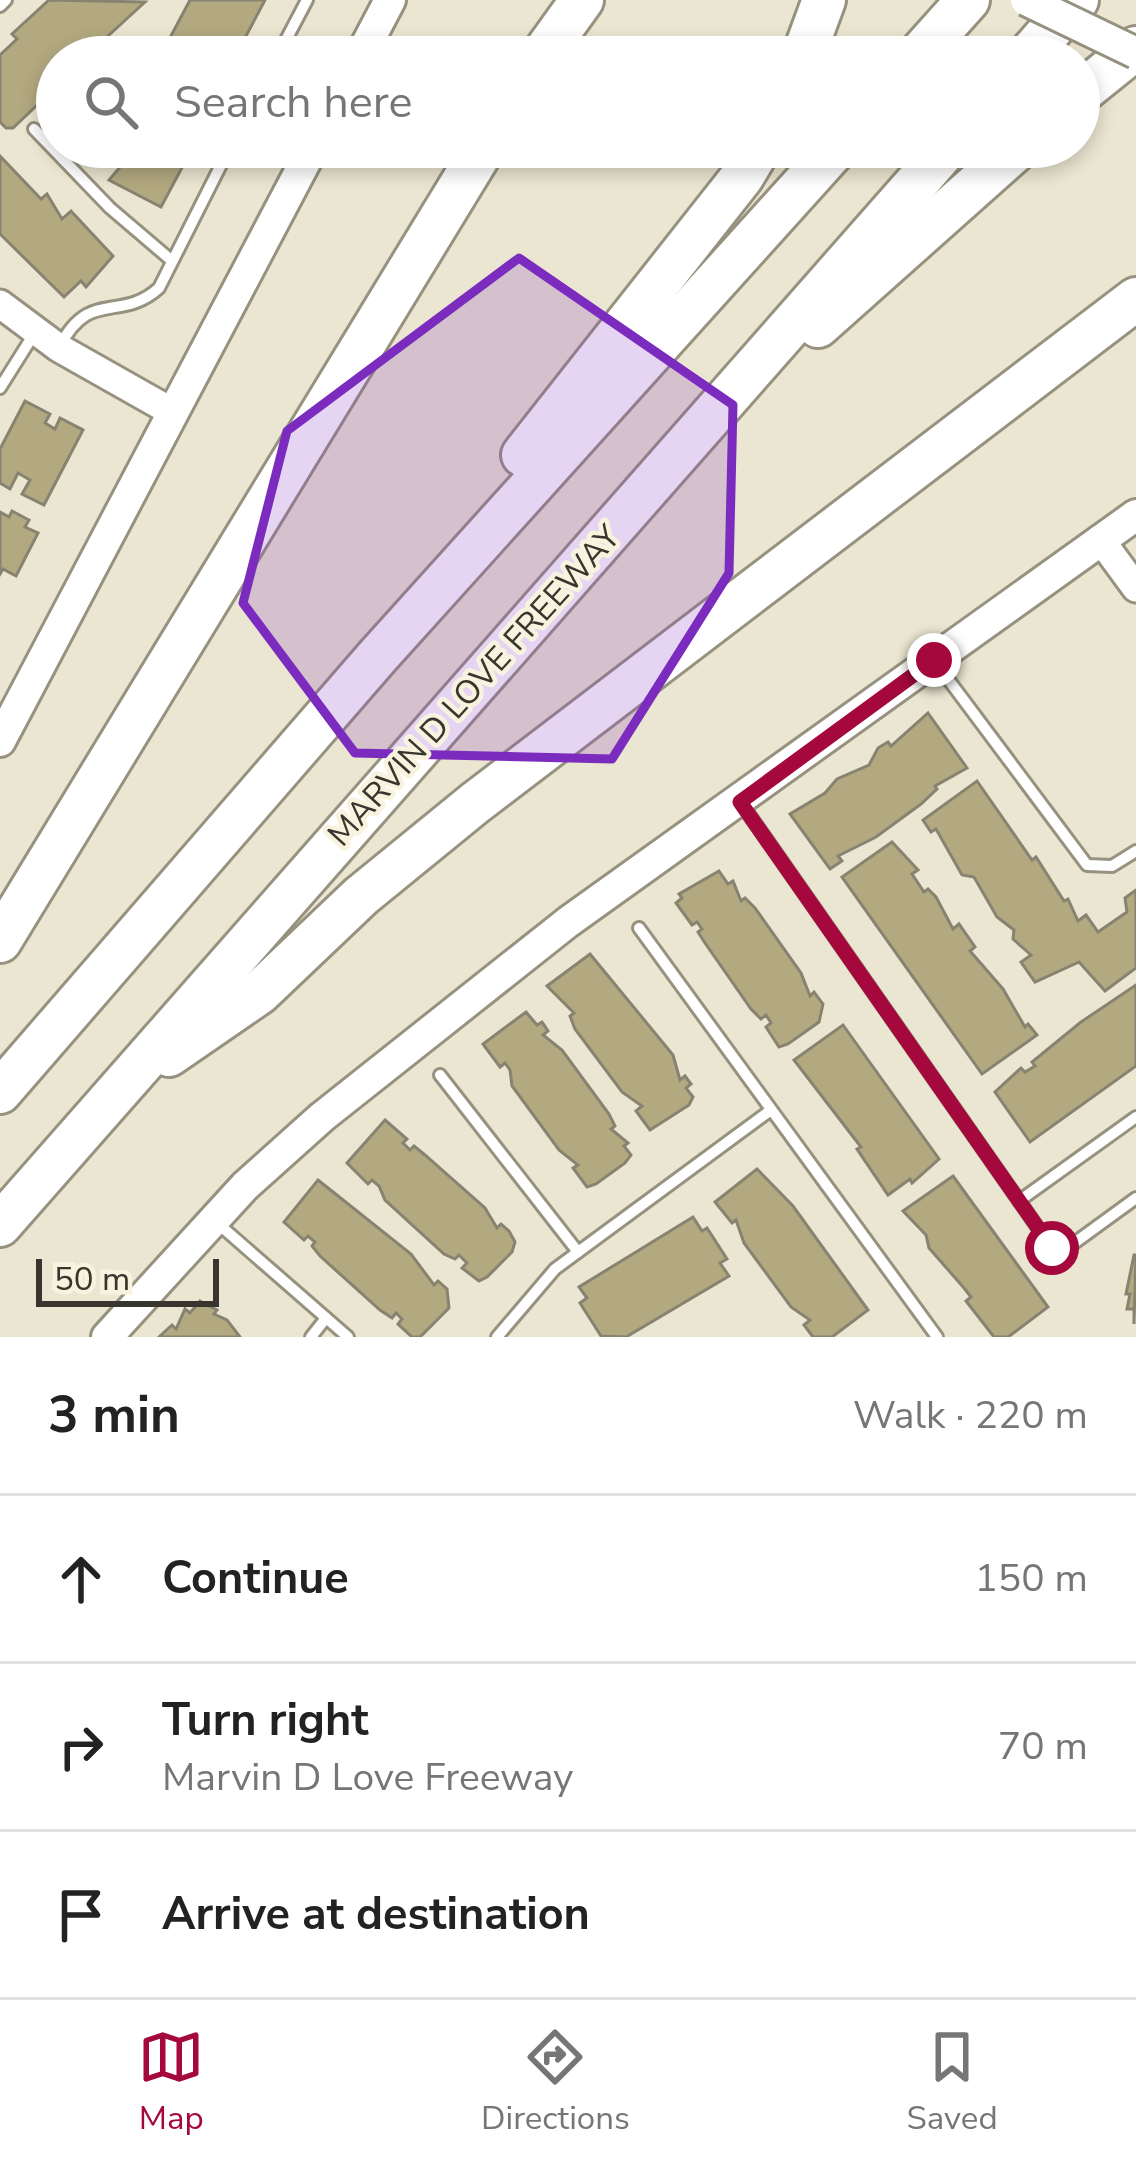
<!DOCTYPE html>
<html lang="en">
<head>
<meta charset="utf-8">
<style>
  :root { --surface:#fff; --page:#f6f6f6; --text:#222; --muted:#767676; --line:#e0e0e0; --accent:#a4083c }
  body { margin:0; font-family:"Nunito Sans",sans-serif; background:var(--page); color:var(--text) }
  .scale { position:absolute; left:36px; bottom:30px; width:183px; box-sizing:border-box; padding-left:12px; border:6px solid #37352d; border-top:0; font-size:33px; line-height:42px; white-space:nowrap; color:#37352d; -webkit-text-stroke:9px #f8f3de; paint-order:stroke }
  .stop { position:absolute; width:36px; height:36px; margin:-27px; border:9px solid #a4083c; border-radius:50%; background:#fff }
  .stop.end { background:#a4083c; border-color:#fff; box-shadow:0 3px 12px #0008 }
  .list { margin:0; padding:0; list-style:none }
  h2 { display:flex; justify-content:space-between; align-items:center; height:156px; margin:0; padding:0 48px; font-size:51px }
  h2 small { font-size:39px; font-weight:400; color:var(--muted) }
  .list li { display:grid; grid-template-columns:78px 1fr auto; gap:36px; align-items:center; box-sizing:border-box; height:168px; padding:0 48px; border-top:3px solid var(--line) }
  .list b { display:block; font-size:45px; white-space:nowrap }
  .list p { margin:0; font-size:39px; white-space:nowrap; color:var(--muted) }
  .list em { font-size:39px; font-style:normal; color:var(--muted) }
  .icon { flex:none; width:66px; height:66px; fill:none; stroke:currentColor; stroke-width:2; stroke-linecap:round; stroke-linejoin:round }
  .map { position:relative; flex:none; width:1136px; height:1337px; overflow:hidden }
  .search { position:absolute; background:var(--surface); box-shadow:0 6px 18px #0003; left:36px; right:36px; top:36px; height:132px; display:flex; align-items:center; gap:30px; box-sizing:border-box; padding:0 42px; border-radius:66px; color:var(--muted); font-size:45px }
  .sheet { height:660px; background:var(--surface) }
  nav { display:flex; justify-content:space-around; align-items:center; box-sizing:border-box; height:168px; border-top:3px solid var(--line); background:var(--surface); font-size:33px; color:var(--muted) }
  nav a { display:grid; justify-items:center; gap:6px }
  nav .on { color:var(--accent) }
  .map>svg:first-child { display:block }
  .building { fill:#b3a980; stroke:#888370; stroke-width:3 }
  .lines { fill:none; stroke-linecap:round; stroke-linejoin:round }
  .service-casing { stroke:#97927f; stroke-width:16 }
  .tertiary-casing { stroke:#97927f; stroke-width:33 }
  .secondary-casing { stroke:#97927f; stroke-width:36 }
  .motorway-casing { stroke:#97927f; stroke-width:48 }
  .service { stroke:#fff; stroke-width:10 }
  .tertiary { stroke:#fff; stroke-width:27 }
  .secondary { stroke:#fff; stroke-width:30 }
  .motorway { stroke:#fff; stroke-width:42 }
  .secondary-bridge-casing { stroke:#97927f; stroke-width:36; stroke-linecap:butt }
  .secondary-bridge { stroke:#fff; stroke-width:30 }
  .route { stroke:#a4083c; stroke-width:15 }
  .marked { fill:#7b2cbf; fill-opacity:0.2; stroke:#7b2cbf; stroke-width:9; stroke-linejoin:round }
  .labels { text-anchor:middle; stroke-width:9; stroke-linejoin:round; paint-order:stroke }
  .street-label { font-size:33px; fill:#37352d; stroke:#f8f3de }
</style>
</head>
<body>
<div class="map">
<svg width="1136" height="1337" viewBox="0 0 1136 1337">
  <rect width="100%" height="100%" fill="#ebe6d1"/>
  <g class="building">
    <path d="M 49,0 L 145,2 L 85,57 L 57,57 L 55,88 L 13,128 L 6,128 L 0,122 L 0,55 L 17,39 L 12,34 Z"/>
    <path d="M 190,0 L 265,0 L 235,57 L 172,57 L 164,49 Z"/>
    <path d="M 193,147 L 161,207 L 109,180 L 132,153 L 125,147 Z"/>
    <path d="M 0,156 L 41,199 L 47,194 L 62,219 L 71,211 L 113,256 L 86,287 L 81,281 L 64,297 L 0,234 Z"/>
    <path d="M 25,401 L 50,414 L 45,423 L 55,429 L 60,418 L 83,430 L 44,505 L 22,494 L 30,480 L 18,473 L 10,489 L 0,483 L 0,449 Z"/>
    <path d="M 12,511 L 29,520 L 25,527 L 38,533 L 16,576 L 3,569 L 0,574 L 0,512 L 9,517 Z"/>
    <path d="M 928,713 L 967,768 L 935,786 L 937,789 L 921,804 L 876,837 L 838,856 L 842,861 L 830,869 L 790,814 L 825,793 L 837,779 L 869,765 L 878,748 L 888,742 L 891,746 Z"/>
    <path d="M 977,781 L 1032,860 L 1036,857 L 1064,901 L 1068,899 L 1078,921 L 1086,915 L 1098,932 L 1127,912 L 1125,898 L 1136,890 L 1136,968 L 1105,991 L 1079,962 L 1035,982 L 1021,962 L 1031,955 L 1013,939 L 1014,930 L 997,917 L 974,877 L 962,875 L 936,829 L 931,832 L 923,820 Z"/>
    <path d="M 892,842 L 918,870 L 912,874 L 924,892 L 928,889 L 936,897 L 953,929 L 959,924 L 975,947 L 970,951 L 1003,989 L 1025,1027 L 1028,1024 L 1037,1035 L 982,1074 L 842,877 Z"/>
    <path d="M 719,871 L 728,884 L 733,881 L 741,901 L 745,898 L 755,908 L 801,973 L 810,996 L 814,992 L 823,1004 L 819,1022 L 788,1044 L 779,1047 L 766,1027 L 771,1023 L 766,1015 L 761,1019 L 751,1009 L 705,943 L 698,932 L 702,929 L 697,922 L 692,925 L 676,903 L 682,898 L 679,894 Z"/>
    <path d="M 590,954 L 673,1055 L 680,1080 L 685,1076 L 691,1084 L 686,1088 L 693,1097 L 689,1105 L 650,1130 L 636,1111 L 642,1106 L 622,1092 L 575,1029 L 570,1016 L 574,1013 L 547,986 Z"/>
    <path d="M 1136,985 L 1136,1066 L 1030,1142 L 995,1092 L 1021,1068 L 1025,1072 L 1035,1066 L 1032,1062 L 1081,1022 Z"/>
    <path d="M 526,1012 L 537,1025 L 542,1022 L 548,1031 L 543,1035 L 562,1050 L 609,1114 L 615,1126 L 611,1129 L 628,1143 L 624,1146 L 631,1155 L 625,1163 L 596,1184 L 587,1187 L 573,1168 L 578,1165 L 559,1150 L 512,1086 L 510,1070 L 505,1063 L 500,1067 L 483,1044 Z"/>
    <path d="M 843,1025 L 939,1159 L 912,1183 L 910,1179 L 888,1195 L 857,1149 L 861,1147 L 794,1060 Z"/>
    <path d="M 385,1120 L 407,1139 L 403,1143 L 410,1150 L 414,1146 L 425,1155 L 485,1208 L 497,1228 L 501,1224 L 509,1231 L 515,1242 L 512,1252 L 487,1277 L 479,1281 L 462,1268 L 467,1263 L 459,1255 L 455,1259 L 444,1254 L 385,1200 L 379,1186 L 372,1180 L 368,1184 L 347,1163 Z"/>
    <path d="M 757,1169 L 793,1206 L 868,1310 L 832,1337 L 813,1337 L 804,1325 L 810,1320 L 791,1307 L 744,1243 L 736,1220 L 732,1223 L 715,1202 Z"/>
    <path d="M 953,1176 L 1048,1307 L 1008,1337 L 994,1337 L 966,1301 L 971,1297 L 964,1288 L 929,1248 L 926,1235 L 903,1211 Z"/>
    <path d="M 318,1180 L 411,1254 L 434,1285 L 438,1281 L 447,1289 L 449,1308 L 420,1337 L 412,1337 L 398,1324 L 402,1319 L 396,1313 L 392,1318 L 380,1310 L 320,1256 L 312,1246 L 315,1242 L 308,1236 L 304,1240 L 284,1222 Z"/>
    <path d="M 693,1217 L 702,1231 L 707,1228 L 727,1259 L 720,1263 L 729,1276 L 626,1337 L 601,1336 L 580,1303 L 587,1298 L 579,1287 Z"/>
    <path d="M 1134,1255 L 1136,1255 L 1134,1324 L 1134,1309 L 1127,1309 L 1130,1294 L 1126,1294 Z"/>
    <path d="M 200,1301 L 217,1310 L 214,1314 L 227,1320 L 240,1337 L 159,1337 L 172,1325 L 176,1329 L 185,1309 L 190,1313 Z"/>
  </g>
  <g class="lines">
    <g class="service-casing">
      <g id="service">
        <path d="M 0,6 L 6,0"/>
        <path d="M 277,57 L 307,0"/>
        <path d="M 34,129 L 110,208 L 171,260"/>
        <path d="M 60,346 C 90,288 120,323 159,288 L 230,147"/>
        <path d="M 0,388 L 34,334"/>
        <path d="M 936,663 L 1087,865 L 1112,866 L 1136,851"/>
        <path d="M 741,803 L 1052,1248 L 1066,1249 L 1136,1198"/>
        <path d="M 639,928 L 937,1337"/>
        <path d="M 440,1075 L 578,1252"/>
        <path d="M 1019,1201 L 1136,1117"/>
        <path d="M 215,1221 L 348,1337"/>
        <path d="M 311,1337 L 326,1318"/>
        <path d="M 497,1337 L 555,1269 L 771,1110"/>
      </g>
    </g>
    <g class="tertiary-casing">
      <g id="tertiary">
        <path d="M 0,304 L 59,348 L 174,413"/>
        <path d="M 1100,539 L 1136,588"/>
      </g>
    </g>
    <g class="secondary-casing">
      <g id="secondary">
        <path d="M 360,57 L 390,0"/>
        <path d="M 0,741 L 313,147"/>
        <path d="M 107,1337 L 245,1186 L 322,1117 L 568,922 L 1136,515"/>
      </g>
    </g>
    <g class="motorway-casing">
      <g id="motorway">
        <path d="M 541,57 L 582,0"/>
        <path d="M 803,57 L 824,0"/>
        <path d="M 917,57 L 968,0"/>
        <path d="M 1027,57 L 1077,0"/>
        <path d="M 1079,94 L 1136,48"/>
        <path d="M 818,326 L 1019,147"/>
        <path d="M 523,455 L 742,177 L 760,147"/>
        <path d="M 0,941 L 484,147"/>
        <path d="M 169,1055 L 259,993 L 361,896 L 475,803 L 1136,299"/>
        <path d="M 0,1092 L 377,657 L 837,147"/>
        <path d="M 0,1225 L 948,147"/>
      </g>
    </g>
    <use href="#service" class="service"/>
    <use href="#tertiary" class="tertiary"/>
    <use href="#secondary" class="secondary"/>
    <use href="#motorway" class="motorway"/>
    <g class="secondary-bridge-casing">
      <path id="secondary-bridge" d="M 1026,0 L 1136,53"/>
    </g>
    <use href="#secondary-bridge" class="secondary-bridge"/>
  </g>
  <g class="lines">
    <path class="route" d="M 934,660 L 740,802 L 1052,1248"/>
  </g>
  <path class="marked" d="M 519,258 L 733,405 L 729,573 L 612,759 L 355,753 L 243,603 L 287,431 Z"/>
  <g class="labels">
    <g class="street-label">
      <text transform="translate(473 685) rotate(-48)" y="12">MARVIN D LOVE FREEWAY</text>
    </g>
  </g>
</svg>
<div class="scale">50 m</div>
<div class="stop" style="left:1052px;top:1248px"></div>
<div class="stop end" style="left:934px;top:660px"></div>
<div class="search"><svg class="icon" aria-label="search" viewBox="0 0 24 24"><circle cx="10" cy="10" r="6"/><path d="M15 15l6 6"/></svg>Search here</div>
</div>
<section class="sheet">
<h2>3 min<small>Walk · 220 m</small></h2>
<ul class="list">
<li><svg class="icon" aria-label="ahead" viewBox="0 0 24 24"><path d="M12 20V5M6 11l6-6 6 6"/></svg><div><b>Continue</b></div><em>150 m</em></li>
<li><svg class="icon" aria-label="right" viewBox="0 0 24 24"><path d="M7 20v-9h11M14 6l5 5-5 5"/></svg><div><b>Turn right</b><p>Marvin D Love Freeway</p></div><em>70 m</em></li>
<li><svg class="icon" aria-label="arrive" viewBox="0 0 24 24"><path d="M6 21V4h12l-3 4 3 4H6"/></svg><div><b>Arrive at destination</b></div></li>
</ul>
</section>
<nav>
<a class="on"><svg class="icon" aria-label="map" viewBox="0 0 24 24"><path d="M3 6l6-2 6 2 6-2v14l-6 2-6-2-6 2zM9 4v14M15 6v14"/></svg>Map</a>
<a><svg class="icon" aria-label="directions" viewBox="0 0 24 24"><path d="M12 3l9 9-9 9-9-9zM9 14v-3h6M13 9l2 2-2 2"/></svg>Directions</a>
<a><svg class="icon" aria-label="saved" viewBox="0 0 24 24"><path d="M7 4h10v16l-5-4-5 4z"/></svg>Saved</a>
</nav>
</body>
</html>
